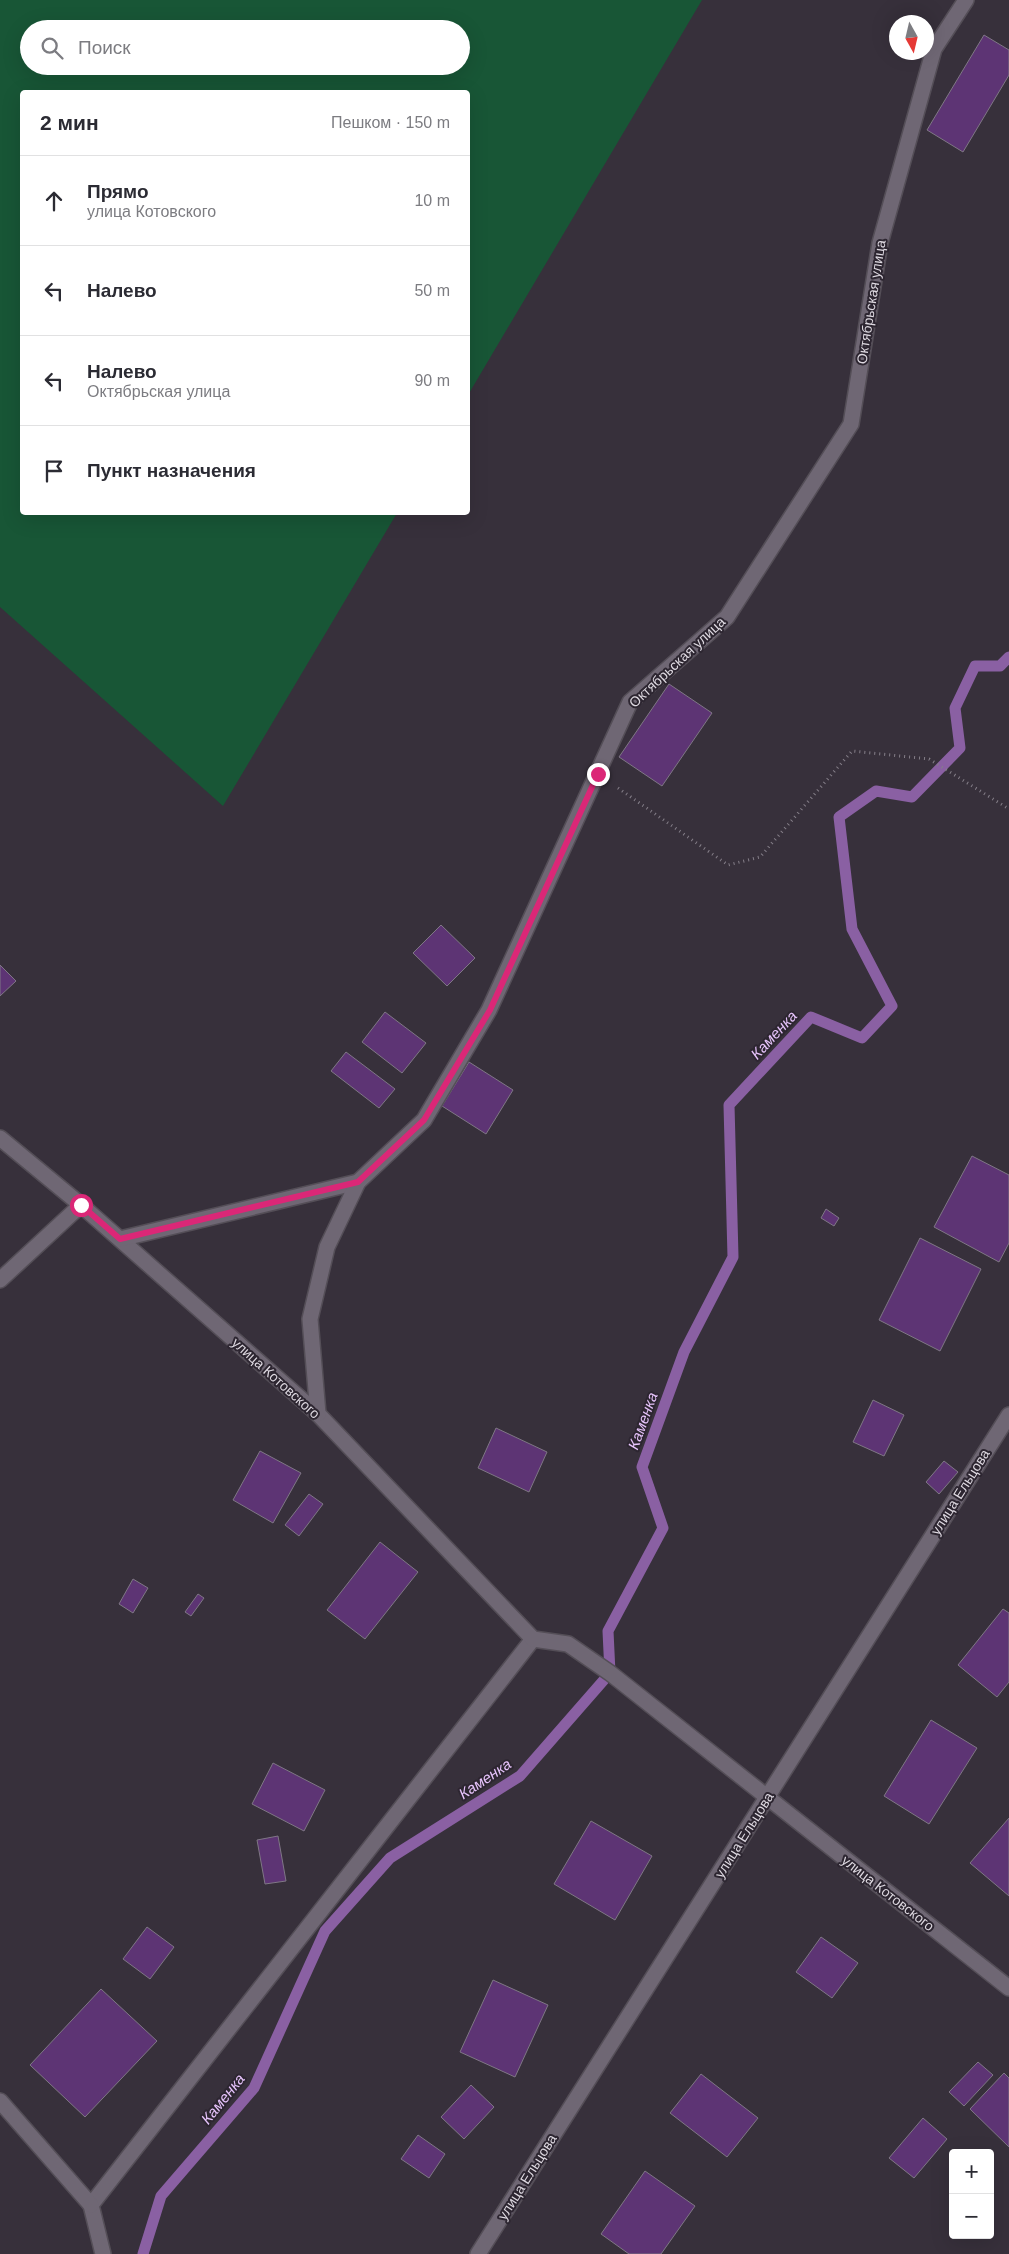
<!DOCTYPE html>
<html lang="ru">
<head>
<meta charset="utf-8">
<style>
  :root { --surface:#fff; --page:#f2f2f3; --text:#2b2b33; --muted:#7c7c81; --line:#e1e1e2 }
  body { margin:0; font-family:Helvetica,sans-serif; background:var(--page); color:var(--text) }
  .controls { position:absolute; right:15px; bottom:15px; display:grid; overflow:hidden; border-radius:5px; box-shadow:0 5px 20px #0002 }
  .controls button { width:45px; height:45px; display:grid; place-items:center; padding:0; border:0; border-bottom:1px solid var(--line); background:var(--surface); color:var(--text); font:25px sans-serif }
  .compass { position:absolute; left:889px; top:15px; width:45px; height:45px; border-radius:50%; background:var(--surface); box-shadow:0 5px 20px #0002; rotate:172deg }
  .stop { position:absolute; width:15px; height:15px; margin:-11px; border:4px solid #db2777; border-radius:50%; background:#fff }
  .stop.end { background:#db2777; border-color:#fff; box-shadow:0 1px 5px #0008 }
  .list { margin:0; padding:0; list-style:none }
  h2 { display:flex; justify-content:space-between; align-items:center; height:65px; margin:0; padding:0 20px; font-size:21px }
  h2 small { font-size:16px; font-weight:400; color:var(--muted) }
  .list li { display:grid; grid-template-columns:32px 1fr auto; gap:15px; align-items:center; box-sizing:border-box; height:90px; padding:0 20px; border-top:1px solid var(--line) }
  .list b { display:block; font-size:19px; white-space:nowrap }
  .list p { margin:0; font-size:16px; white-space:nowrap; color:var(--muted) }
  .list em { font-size:16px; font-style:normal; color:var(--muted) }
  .icon { flex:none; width:28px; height:28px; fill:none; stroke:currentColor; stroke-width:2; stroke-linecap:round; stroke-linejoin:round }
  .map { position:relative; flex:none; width:1009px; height:2254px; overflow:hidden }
  .search { position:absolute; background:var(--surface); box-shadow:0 5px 20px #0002; left:20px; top:20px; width:450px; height:55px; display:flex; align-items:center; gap:12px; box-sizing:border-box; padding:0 18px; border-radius:28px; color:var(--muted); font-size:19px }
  .panel { position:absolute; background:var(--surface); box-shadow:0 5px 20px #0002; left:20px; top:90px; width:450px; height:425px; border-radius:5px }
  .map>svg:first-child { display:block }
  .green { fill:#185636; fill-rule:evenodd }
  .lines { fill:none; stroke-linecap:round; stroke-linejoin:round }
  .stream { stroke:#8a60a3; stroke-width:11 }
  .building { fill:#5d3474; stroke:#7f7785 }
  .lane-casing { stroke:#544e57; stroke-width:18 }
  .street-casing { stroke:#544e57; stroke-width:18 }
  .path { stroke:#857f89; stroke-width:3; stroke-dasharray:1 4; stroke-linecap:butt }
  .lane { stroke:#6f6774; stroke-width:15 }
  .street { stroke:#6f6774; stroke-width:15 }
  .route { stroke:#db2777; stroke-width:6 }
  .labels { text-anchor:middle; stroke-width:4; stroke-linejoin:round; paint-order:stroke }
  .street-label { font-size:14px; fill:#ded9e1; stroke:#2d2631 }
  .water-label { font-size:15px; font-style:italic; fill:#e7c4fc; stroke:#2d2631 }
</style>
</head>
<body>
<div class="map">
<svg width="1009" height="2254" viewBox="0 0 1009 2254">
  <rect width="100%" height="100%" fill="#37303b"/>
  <path class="green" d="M 0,0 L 702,0 L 468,395 L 468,92 L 22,92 L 22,512 L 397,513 L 223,806 L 0,607 ZM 29,29 L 461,29 L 461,66 L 29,66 Z"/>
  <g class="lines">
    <path class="stream" d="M 143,2254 L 161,2196 L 254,2088 L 325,1931 L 390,1858 L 520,1776 L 610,1673 L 608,1631 L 663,1528 L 642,1467 L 684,1352 L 733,1257 L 729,1105 L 811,1017 L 862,1038 L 892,1006 L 852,929 L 839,817 L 876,791 L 912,797 L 960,748 L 955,708 L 975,666 L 1000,666 L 1009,657"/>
  </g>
  <g class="building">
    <path d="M 984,35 L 1009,50 L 1009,75 L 963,152 L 927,130 Z"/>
    <path d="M 669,684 L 712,713 L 662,786 L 619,757 Z"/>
    <path d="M 441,925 L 475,958 L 447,986 L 413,953 Z"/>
    <path d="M 0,965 L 16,981 L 0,996 Z"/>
    <path d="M 385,1012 L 426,1043 L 402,1073 L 362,1042 Z"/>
    <path d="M 346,1052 L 395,1089 L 379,1108 L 331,1071 Z"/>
    <path d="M 469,1062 L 513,1090 L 486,1134 L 442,1106 Z"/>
    <path d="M 972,1156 L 1009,1175 L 1009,1243 L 999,1262 L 934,1227 Z"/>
    <path d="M 826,1209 L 839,1218 L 834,1226 L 821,1218 Z"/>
    <path d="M 920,1238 L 981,1269 L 940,1351 L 879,1320 Z"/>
    <path d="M 873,1400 L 904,1415 L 884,1456 L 853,1442 Z"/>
    <path d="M 496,1428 L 547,1452 L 529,1492 L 478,1468 Z"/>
    <path d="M 260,1451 L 301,1473 L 273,1523 L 233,1500 Z"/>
    <path d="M 944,1461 L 958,1472 L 939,1494 L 926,1482 Z"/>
    <path d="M 309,1494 L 323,1504 L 299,1536 L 285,1525 Z"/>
    <path d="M 380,1542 L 418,1572 L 365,1639 L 327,1610 Z"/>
    <path d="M 133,1579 L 148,1588 L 133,1613 L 119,1604 Z"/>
    <path d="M 198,1594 L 204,1598 L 191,1616 L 185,1612 Z"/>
    <path d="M 1003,1609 L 1009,1613 L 1009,1682 L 997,1697 L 958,1665 Z"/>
    <path d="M 931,1720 L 977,1748 L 929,1824 L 884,1796 Z"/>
    <path d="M 273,1763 L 325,1790 L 304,1831 L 252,1804 Z"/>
    <path d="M 1009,1818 L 1009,1896 L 970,1863 Z"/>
    <path d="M 591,1821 L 652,1856 L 615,1920 L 554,1884 Z"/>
    <path d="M 278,1836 L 286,1881 L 265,1884 L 257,1840 Z"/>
    <path d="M 147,1927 L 174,1947 L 150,1979 L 123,1959 Z"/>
    <path d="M 821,1937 L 858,1963 L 832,1998 L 796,1972 Z"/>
    <path d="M 493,1980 L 548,2005 L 515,2077 L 460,2052 Z"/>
    <path d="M 101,1989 L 157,2041 L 85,2117 L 30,2065 Z"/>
    <path d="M 978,2062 L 993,2075 L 964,2106 L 949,2092 Z"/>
    <path d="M 1004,2073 L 1009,2078 L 1009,2147 L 970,2109 Z"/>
    <path d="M 701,2074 L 758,2118 L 727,2157 L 670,2113 Z"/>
    <path d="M 471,2085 L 494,2107 L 464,2139 L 441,2117 Z"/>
    <path d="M 923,2118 L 947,2139 L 914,2178 L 889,2158 Z"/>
    <path d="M 418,2135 L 445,2154 L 429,2178 L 401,2159 Z"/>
    <path d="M 645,2171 L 695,2206 L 661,2254 L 629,2254 L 601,2234 Z"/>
  </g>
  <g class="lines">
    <g class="lane-casing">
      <path id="lane" d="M 103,2254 L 91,2205 L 533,1639"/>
    </g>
    <g class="street-casing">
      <g id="street">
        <path d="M 0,1138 L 81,1205 L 318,1414 L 533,1639 L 568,1644 L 610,1673 L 1009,1988"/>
        <path d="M 120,1239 L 358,1182"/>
        <path d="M 0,1280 L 81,1205"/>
        <path d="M 318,1414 L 310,1319 L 327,1247 L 358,1182 L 424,1120 L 489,1010 L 630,702 L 727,617 L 851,424 L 880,243 L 934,49 L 966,0"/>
        <path d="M 0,2101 L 91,2205"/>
        <path d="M 478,2254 L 1009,1415"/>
      </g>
    </g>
    <path class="path" d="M 618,788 L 728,865 L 760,857 L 852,751 L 929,759 L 1009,809"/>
    <use href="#lane" class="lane"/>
    <use href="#street" class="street"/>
  </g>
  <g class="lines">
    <path class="route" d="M 81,1205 L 120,1239 L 358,1182 L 424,1120 L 490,1010 L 598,774"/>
  </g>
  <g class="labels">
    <g class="street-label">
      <text transform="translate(871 302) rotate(-81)" y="5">Октябрьская улица</text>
      <text transform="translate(677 662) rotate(-43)" y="5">Октябрьская улица</text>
      <text transform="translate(276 1378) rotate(42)" y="5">улица Котовского</text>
      <text transform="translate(960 1492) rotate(-58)" y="5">улица Ельцова</text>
      <text transform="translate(744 1835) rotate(-58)" y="5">улица Ельцова</text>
      <text transform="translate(888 1893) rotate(38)" y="5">улица Котовского</text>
      <text transform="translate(527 2177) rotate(-58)" y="5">улица Ельцова</text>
    </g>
    <g class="water-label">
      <text transform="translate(774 1035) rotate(-47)" y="5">Каменка</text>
      <text transform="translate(643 1421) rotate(-70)" y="5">Каменка</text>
      <text transform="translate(485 1779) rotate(-34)" y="5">Каменка</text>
      <text transform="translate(223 2099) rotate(-51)" y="5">Каменка</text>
    </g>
  </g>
</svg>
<div class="controls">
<button>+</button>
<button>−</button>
</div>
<svg class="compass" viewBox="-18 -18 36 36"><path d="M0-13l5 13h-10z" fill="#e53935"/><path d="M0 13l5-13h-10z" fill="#7c7c81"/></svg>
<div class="stop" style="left:81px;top:1205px"></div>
<div class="stop end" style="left:598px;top:774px"></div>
<div class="search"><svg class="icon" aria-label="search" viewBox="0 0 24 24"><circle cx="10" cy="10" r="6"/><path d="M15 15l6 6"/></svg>Поиск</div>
<section class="panel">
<h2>2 мин<small>Пешком · 150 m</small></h2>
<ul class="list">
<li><svg class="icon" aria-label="ahead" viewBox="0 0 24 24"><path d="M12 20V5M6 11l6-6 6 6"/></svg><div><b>Прямо</b><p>улица Котовского</p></div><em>10 m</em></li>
<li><svg class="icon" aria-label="left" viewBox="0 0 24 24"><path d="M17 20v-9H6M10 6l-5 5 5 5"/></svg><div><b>Налево</b></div><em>50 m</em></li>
<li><svg class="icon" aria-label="left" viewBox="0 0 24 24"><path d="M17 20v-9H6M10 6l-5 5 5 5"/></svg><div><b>Налево</b><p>Октябрьская улица</p></div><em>90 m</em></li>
<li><svg class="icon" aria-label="arrive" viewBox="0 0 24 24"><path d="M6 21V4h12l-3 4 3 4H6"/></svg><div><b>Пункт назначения</b></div></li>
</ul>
</section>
</div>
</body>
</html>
